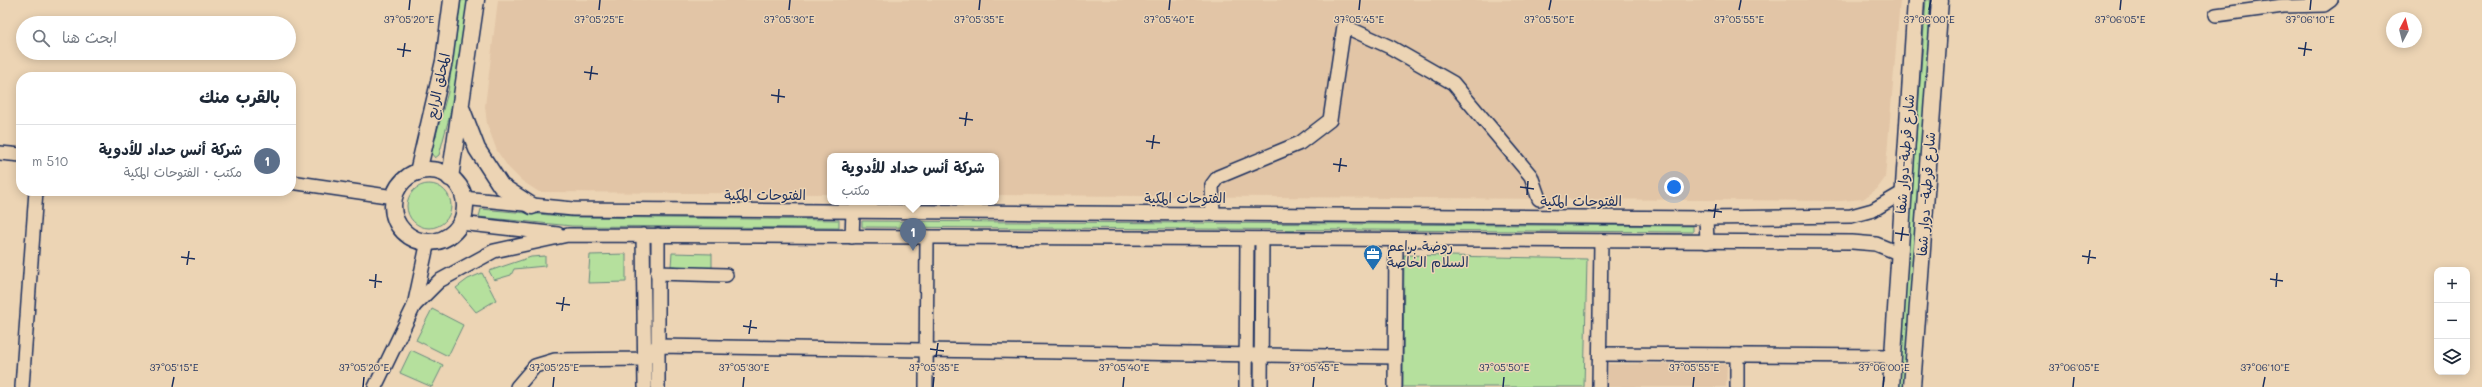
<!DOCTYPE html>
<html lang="ar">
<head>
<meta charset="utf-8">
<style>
  :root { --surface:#fff; --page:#f6f6f7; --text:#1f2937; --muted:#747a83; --line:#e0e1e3; --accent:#1f6fb2 }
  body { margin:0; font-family:Mali,"Playpen Sans Arabic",sans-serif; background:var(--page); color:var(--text); direction:rtl }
  .controls { position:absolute; right:12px; bottom:12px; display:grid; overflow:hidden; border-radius:8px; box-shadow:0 2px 10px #0003 }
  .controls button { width:36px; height:36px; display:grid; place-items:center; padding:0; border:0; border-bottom:1px solid var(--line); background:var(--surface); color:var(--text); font:20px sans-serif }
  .compass { position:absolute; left:2386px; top:12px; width:36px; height:36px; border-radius:50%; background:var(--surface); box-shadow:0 2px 10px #0003; rotate:7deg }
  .you { position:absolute; left:1674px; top:187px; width:14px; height:14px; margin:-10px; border:3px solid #fff; border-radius:50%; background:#1a73e8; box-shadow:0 0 0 6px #1a73e833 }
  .badge { display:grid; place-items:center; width:26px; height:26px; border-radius:50%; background:var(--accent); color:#fff; font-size:13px; font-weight:700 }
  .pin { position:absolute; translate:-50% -33px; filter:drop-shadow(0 1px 2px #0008) }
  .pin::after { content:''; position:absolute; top:21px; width:14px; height:12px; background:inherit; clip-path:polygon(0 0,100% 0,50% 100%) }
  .popup { position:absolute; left:827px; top:153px; width:172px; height:52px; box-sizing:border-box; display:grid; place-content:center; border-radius:8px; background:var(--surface); filter:drop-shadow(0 1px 3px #0005); font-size:13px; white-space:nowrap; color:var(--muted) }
  .popup b { font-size:15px; color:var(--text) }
  .popup::after { content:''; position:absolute; left:50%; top:100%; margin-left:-8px; border:8px solid transparent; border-top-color:var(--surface) }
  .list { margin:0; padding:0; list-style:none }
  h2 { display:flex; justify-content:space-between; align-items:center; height:52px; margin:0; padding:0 16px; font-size:17px }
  h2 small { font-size:13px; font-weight:400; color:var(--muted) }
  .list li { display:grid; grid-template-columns:26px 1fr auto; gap:12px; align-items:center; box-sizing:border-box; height:72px; padding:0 16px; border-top:1px solid var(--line) }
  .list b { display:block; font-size:15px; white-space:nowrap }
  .list p { margin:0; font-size:13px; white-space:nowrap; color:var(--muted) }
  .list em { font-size:13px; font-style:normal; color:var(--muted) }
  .icon { flex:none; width:22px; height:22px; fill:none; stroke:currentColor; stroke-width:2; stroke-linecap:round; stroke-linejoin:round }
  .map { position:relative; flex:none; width:2482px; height:387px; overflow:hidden; direction:ltr }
  .search { position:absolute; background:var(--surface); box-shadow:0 2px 10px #0003; left:16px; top:16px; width:280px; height:44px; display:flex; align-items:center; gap:10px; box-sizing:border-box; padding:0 14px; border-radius:22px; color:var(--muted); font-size:15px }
  .panel { position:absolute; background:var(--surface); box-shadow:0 2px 10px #0003; left:16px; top:72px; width:280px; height:124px; border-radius:16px; direction:rtl }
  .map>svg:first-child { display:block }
  .built { fill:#e2c5a6 }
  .green { fill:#b5e09d; stroke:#68887e }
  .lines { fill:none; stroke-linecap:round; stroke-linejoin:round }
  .minor-casing { stroke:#1b2f5e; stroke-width:16 }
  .major-casing { stroke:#1b2f5e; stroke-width:19 }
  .minor { stroke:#ecd4b4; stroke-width:13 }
  .major { stroke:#ecd4b4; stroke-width:16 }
  .ticks { fill:none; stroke:#1b2f5e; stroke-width:1.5 }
  .labels { text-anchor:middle; stroke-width:3; stroke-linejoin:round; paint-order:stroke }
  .street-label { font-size:14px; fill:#1b2f5e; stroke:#ecd4b4 }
  .poi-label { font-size:14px; fill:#1b2f5e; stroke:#ecd4b4; text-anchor:start }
  .ticks-label { font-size:10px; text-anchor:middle; fill:#1b2f5e; stroke:#ecd4b4; stroke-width:3; stroke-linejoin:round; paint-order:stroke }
</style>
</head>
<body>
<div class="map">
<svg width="2482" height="387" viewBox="0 0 2482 387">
  <rect width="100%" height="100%" fill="#ecd4b4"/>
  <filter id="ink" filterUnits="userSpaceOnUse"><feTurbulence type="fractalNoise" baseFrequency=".025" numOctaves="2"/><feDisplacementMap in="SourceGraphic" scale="8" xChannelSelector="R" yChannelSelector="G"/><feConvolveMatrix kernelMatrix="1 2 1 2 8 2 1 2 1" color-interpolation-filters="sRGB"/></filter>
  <g filter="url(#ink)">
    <g class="built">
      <path d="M 498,0 L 1900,0 L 1885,178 L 1877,189 L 1863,199 L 1841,201 L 996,195 L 996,156 L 830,156 L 830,194 L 539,192 L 522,181 L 508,167 L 497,151 L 487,124 L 485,106 Z"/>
      <path d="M 1608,364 L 1727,364 L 1726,387 L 1608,387 Z"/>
    </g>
    <g class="green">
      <path d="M 461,0 L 468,0 L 456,92 L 439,155 L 435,158 L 431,153 L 448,92 Z"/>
      <path d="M 1926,0 L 1934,0 L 1906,387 L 1898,387 Z"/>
      <circle cx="429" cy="206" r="22"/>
      <path d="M 481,209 L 572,217 L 839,220 L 839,228 L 572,226 L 479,217 Z"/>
      <path d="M 862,221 L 1693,226 L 1693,232 L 862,227 Z"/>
      <path d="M 672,253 L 712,254 L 712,269 L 671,266 Z"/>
      <path d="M 626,254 L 626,282 L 588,283 L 590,255 Z"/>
      <path d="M 1404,255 L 1587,259 L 1584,387 L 1403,387 Z"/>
      <path d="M 545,256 L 545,266 L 514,269 L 511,275 L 494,280 L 489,271 L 531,257 Z"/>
      <path d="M 482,273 L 496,300 L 476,312 L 456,288 L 468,279 Z"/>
      <path d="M 432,309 L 463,325 L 448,356 L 416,340 Z"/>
      <path d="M 411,350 L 443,365 L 432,387 L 400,373 Z"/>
    </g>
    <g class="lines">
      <g class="minor-casing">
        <g id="minor">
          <path d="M 2216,15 L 2283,6 L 2324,5 L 2331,0"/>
          <path d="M 0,153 L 21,155"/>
          <path d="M 291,182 L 394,197"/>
          <path d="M 463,198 L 573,209 L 1706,218 L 1851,216 L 1873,210 L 1902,193"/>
          <path d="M 1213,214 L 1212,185 L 1218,177 L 1300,143 L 1330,120 L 1344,26 L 1390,47 L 1453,83 L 1531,176 L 1539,199"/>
          <path d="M 1706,218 L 1707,242"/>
          <path d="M 460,223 L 558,234"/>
          <path d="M 643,235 L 645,387"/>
          <path d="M 658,235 L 658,387"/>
          <path d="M 852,237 L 853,211"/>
          <path d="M 657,273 L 726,275"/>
          <path d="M 414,306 L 439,281 L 494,251 L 568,235 L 1852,242 L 1876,244 L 1898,253"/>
          <path d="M 1600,354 L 1893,356"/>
          <path d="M 22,387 L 36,191"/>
          <path d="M 375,387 L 414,306 L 428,241"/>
          <path d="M 517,387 L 535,366 L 555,360 L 645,359 L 657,346 L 1395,357"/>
          <path d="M 926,387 L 927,237"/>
          <path d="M 1246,387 L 1247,239"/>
          <path d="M 1261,387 L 1262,239"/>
          <path d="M 1395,387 L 1396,240"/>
          <path d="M 1599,387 L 1601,241"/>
          <path d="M 1737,387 L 1737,355"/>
        </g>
      </g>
      <g class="major-casing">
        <g id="major">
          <path d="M 462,110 L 477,149 L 501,186 L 532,206"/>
          <circle cx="429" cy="206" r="36"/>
          <path d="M 418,172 L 444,61 L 452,0"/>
          <path d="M 450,178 L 476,0"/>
          <path d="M 1891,387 L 1916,0"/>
          <path d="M 1912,387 L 1940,0"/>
        </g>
      </g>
      <use href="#minor" class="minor"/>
      <use href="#major" class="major"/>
    </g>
  </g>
  <path class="ticks" d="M 409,10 L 410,0M 599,10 L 600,0M 789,10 L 790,0M 979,10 L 980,0M 1169,10 L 1170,0M 1359,10 L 1360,0M 1549,10 L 1551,0M 1739,10 L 1741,0M 1929,10 L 1931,0M 2120,10 L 2121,0M 2310,10 L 2311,0M 2298,48 L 2312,50M 397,49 L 411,51M 2304,56 L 2306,42M 403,57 L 405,43M 584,72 L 598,74M 590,80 L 592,66M 771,95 L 785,97M 778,103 L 779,89M 959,118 L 973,120M 965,126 L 967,112M 1146,141 L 1160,143M 1152,149 L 1154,135M 1333,164 L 1347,166M 1339,172 L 1341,158M 1520,187 L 1534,189M 1527,195 L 1528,181M 1708,210 L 1722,212M 1714,218 L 1716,204M 1895,233 L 1909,235M 1901,241 L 1903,227M 2082,256 L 2096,258M 181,257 L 195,259M 2088,264 L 2090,250M 187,265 L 189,251M 2270,279 L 2283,281M 369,280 L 382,282M 2276,287 L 2277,273M 375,288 L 376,274M 556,303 L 570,305M 562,311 L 564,297M 743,326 L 757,328M 749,334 L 751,320M 930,349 L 944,351M 936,357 L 938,343M 172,387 L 174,377M 363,387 L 364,377M 553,387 L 554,377M 743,387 L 744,377M 933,387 L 934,377M 1123,387 L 1124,377M 1313,387 L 1314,377M 1503,387 L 1504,377M 1693,387 L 1694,377M 1883,387 L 1884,377M 2073,387 L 2074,377M 2263,387 L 2265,377"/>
  <defs>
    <g id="office-pin" transform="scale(1)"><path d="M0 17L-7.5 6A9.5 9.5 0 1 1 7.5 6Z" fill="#1f6fb2" stroke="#ecd4b4"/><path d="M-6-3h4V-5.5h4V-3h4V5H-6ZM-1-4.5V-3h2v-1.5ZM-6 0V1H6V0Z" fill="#fff"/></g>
  </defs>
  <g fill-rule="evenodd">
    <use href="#office-pin" x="1373" y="254"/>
  </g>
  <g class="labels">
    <g class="street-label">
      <text transform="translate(438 86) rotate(-78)" y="5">المحلق الرابع</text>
      <text transform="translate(1905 154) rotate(-86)" y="5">شارع قرطبة-دوار شفا</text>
      <text transform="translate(1926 194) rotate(-86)" y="5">شارع قرطبة- دوار شفا</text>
      <text x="765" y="200">الفتوحات المكية</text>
      <text x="1185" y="203">الفتوحات المكية</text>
      <text x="1581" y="206">الفتوحات المكية</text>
    </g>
    <g class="poi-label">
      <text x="1387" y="251">روضة براعم<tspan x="1387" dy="16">السلام الخاصة</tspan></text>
    </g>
  </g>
  <g class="ticks-label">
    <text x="2310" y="23">37°06'10"E</text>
    <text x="409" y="23">37°05'20"E</text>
    <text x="599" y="23">37°05'25"E</text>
    <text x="789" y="23">37°05'30"E</text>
    <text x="979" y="23">37°05'35"E</text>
    <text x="1169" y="23">37°05'40"E</text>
    <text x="1359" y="23">37°05'45"E</text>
    <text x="1549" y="23">37°05'50"E</text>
    <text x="1739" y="23">37°05'55"E</text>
    <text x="1929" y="23">37°06'00"E</text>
    <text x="2120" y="23">37°06'05"E</text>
    <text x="174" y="371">37°05'15"E</text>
    <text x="364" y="371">37°05'20"E</text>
    <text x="554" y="371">37°05'25"E</text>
    <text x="744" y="371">37°05'30"E</text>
    <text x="934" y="371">37°05'35"E</text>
    <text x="1124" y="371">37°05'40"E</text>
    <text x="1314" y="371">37°05'45"E</text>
    <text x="1504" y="371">37°05'50"E</text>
    <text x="1694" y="371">37°05'55"E</text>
    <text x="1884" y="371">37°06'00"E</text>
    <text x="2074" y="371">37°06'05"E</text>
    <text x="2265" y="371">37°06'10"E</text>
  </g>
</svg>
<div class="controls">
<button>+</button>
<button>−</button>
<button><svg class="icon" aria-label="layers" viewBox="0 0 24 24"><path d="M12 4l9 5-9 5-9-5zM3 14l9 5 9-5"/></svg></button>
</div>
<svg class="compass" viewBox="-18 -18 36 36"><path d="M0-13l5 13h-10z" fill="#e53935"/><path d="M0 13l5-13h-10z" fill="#747a83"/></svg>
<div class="you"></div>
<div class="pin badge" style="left:913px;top:251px;background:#5c6f8a">1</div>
<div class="popup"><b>شركة أنس حداد للأدوية</b>مكتب</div>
<div class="search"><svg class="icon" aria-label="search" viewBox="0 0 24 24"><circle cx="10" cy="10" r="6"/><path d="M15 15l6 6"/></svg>ابحث هنا</div>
<section class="panel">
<h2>بالقرب منك<small></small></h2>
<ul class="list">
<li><span class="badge" style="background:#5c6f8a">1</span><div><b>شركة أنس حداد للأدوية</b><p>مكتب · الفتوحات المكية</p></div><em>510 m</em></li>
</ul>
</section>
</div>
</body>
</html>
